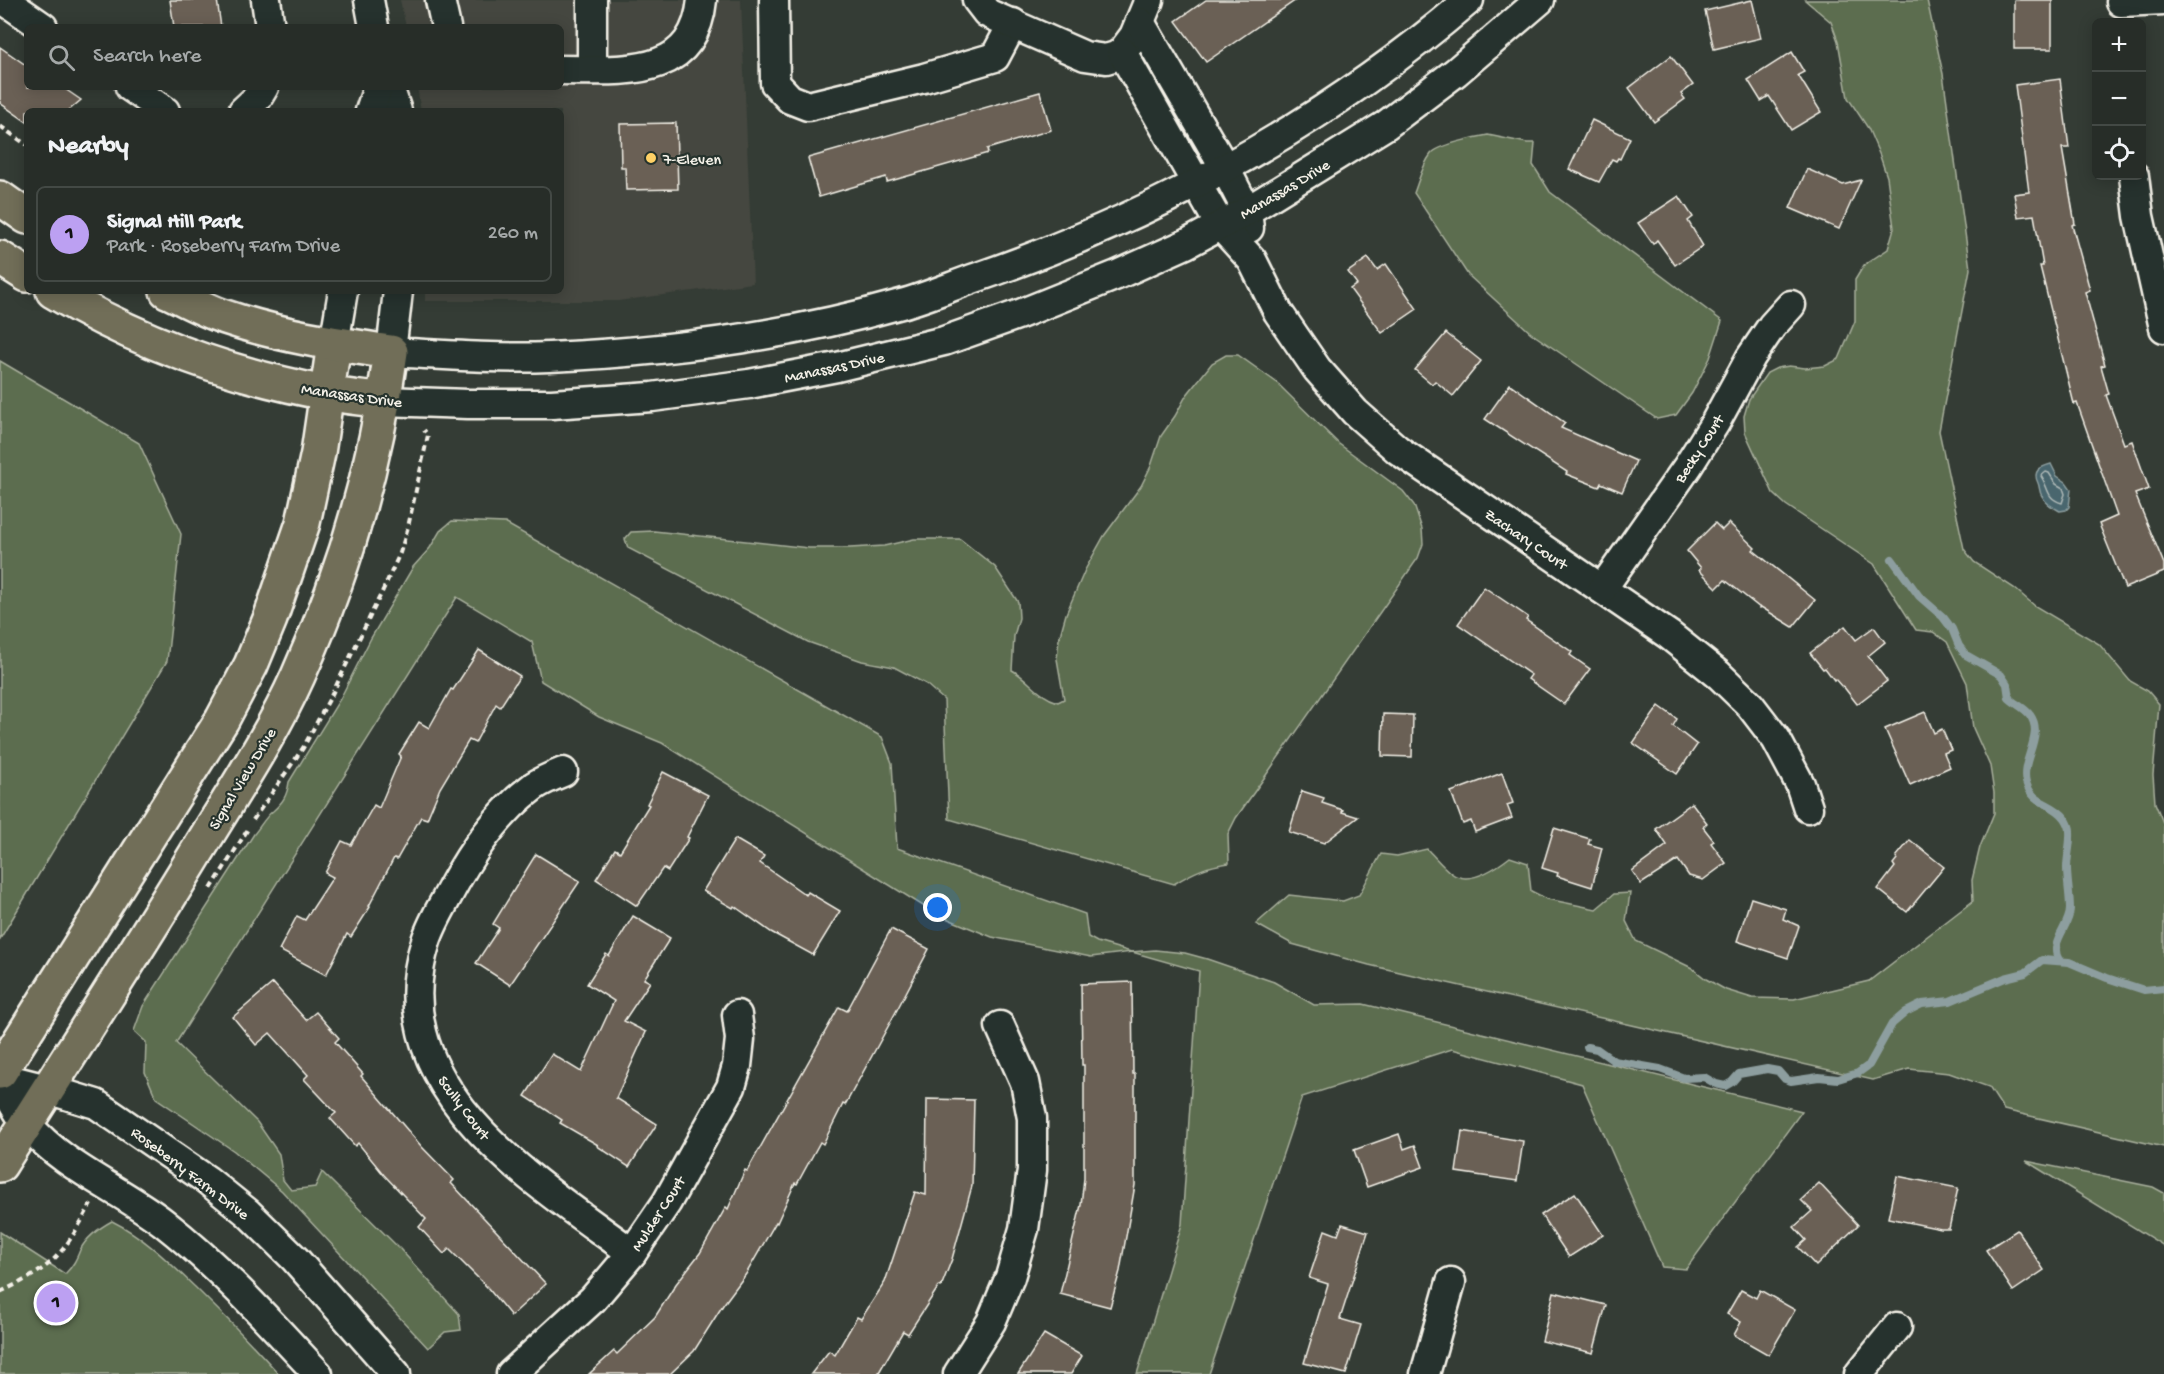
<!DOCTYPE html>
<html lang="en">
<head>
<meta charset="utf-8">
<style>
  :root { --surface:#272d28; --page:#2f3530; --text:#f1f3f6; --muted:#a4a8a8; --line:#434945; --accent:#bca0f2 }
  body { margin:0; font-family:"Gochi Hand",sans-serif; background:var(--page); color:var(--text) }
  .controls { position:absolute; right:18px; top:18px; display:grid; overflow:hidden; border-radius:9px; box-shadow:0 3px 15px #0003 }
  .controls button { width:54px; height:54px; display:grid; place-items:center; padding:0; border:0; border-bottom:2px solid var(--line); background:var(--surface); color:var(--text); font:30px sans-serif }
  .you { position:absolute; left:938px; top:908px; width:21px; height:21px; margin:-15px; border:4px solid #fff; border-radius:50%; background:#1a73e8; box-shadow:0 0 0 9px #1a73e833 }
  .badge { display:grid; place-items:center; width:39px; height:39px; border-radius:50%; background:var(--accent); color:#111; font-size:20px; font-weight:700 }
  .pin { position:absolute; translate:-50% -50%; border:3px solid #fff; box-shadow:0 2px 6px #0006 }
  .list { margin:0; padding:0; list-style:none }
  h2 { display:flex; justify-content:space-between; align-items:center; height:78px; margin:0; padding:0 24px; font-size:26px }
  h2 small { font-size:20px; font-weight:400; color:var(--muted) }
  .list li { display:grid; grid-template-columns:39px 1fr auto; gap:18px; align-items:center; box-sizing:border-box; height:96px; margin:0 12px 12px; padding:0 12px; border:2px solid var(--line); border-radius:9px }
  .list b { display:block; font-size:22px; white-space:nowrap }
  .list p { margin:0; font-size:20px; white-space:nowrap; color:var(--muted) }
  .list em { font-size:20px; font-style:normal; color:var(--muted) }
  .icon { flex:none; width:33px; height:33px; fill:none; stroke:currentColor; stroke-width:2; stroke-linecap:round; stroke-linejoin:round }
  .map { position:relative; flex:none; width:2164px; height:1374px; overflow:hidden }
  .search { position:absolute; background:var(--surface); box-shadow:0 3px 15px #0003; left:24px; top:24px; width:540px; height:66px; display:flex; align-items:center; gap:15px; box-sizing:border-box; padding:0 21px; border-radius:9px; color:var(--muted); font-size:22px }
  .panel { position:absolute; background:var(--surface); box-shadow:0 3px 15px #0003; left:24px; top:108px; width:540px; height:186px; border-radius:9px }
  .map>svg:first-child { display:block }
  .built { fill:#44473f }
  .green { fill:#5c6d50; stroke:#a8af9c; stroke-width:1.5 }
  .water { fill:#48666e; stroke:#8d9e9f; stroke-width:1.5 }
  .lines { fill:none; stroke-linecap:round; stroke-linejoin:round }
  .shore { stroke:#afb9b7; stroke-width:1.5 }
  .stream { stroke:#8d9e9f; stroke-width:8 }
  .building { fill:#6b6055; stroke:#f4f1e8; stroke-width:1.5 }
  .minor-casing { stroke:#f4f1e8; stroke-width:33 }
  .major-casing { stroke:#f4f1e8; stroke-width:38 }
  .path { stroke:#f4f1e8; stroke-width:4; stroke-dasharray:6 4.5; stroke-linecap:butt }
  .minor { stroke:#26332d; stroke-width:28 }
  .major { stroke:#716e59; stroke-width:33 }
  .poi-dot { fill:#ffd166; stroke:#26332d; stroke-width:2 }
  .labels { text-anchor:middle; stroke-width:4.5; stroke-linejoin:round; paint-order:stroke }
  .poi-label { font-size:16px; fill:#f4f1e8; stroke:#26332d; text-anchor:start }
  .street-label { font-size:16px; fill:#f4f1e8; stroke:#26332d }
</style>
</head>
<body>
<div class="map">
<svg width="2164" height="1374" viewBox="0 0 2164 1374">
  <rect width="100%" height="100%" fill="#343c35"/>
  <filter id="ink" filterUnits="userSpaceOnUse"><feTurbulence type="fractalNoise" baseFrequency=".0167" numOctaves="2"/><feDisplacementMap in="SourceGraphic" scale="12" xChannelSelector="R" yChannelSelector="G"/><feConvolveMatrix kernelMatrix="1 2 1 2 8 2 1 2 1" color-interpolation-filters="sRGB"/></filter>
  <g filter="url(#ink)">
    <path class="built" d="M 400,0 L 741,0 L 753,283 L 618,301 L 425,301 L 425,291 L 561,291 L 561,111 L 421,111 L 417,87 L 561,87 L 561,27 L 406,27 Z"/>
    <g class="green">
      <path d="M 1805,0 L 1927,0 L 1943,74 L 1970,269 L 1939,431 L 1964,549 L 1974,562 L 2014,588 L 2035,606 L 2099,644 L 2130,681 L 2148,691 L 2159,704 L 2153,775 L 2155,803 L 2164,825 L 2164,1147 L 2004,1110 L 1989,1087 L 1949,1073 L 1909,1069 L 1873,1080 L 1369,965 L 1292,944 L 1256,924 L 1289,895 L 1343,901 L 1359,895 L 1381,854 L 1397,856 L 1427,849 C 1435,857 1442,866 1451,873 C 1469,887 1496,868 1510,857 L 1528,863 L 1531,891 L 1547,899 L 1596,909 L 1614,894 L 1630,893 L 1626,921 L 1636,941 L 1692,968 L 1706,979 L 1726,990 L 1752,998 L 1794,999 L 1869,981 L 1973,901 L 1972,880 L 1980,847 L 1994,813 L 1994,793 L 1990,766 L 1973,728 L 1967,683 L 1947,642 L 1933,632 L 1916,630 L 1874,564 L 1786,505 L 1773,493 L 1745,432 L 1744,416 L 1749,399 L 1767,373 L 1777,368 L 1789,366 L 1805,368 L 1825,366 L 1839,359 L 1855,321 L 1855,280 L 1864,265 L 1888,249 L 1894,228 L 1887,177 L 1880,156 L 1868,128 L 1848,98 L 1838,41 L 1831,22 Z"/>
      <path d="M 1488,135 L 1527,143 L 1535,143 L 1533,165 L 1550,192 L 1722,321 L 1710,358 L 1692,393 L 1676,415 L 1657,419 L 1531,333 L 1468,275 L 1414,193 C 1419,180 1422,166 1431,154 C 1438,145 1476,137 1488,135 Z"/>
      <path d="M 1226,355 L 1238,355 L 1276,382 L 1339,444 L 1403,491 L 1414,505 L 1422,529 L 1423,544 L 1418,558 L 1236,818 L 1228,834 L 1229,863 C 1207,866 1193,872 1174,884 L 949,819 L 944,700 L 926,684 L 894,667 L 862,661 L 808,642 L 628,548 L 625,539 L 631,532 L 654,531 L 809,548 L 850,548 L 884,546 L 914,539 L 960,539 L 995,567 L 1018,602 L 1019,618 L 1014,636 L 1012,670 C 1029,679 1037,696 1058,702 L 1064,699 L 1057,659 L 1059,639 L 1066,614 L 1085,570 L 1104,536 L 1141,486 L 1151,466 L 1161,436 L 1175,416 L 1186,396 L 1212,363 Z"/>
      <path d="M 0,361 L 139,443 L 181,534 L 167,661 L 0,939 Z"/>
      <path d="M 452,521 L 505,523 L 882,737 L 892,763 L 897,848 L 1085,914 L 1088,937 L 1097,942 L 1131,952 L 1155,950 L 1185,953 L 1207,959 L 1274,982 L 1314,1005 L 1363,1004 L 1802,1111 L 1686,1269 L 1662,1267 L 1582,1084 L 1452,1049 L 1302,1097 L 1209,1374 L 1137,1374 L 1182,1224 L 1199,971 L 1132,952 L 1091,957 L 992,937 L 936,914 L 662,743 L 599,717 L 541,681 L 532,642 L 457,597 L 176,1043 L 257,1122 L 279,1154 L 283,1180 L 291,1190 L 315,1187 L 322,1172 L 400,1249 L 459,1314 L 461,1330 L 445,1332 L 428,1348 L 282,1191 L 234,1151 L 156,1098 L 145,1072 L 146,1042 L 134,1031 L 143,1006 L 254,834 C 260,827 266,816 273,811 C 283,802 287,796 289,782 L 340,699 L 371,638 L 413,567 L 430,548 L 440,531 Z"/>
      <path d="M 2026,1161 L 2153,1187 L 2164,1193 L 2164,1246 Z"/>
      <path d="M 112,1221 C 144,1237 169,1262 195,1287 C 224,1315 252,1344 279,1374 L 0,1374 L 0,1232 L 65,1274 C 73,1266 76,1260 80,1250 C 87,1237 99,1228 112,1221 Z"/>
    </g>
    <path class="water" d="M 2051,464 L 2057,476 L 2066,482 L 2071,489 L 2069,507 L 2066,510 L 2060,511 C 2053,507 2046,504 2042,496 C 2039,492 2040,487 2038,483 C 2032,471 2040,467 2051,464 Z"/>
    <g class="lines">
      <path class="shore" d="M 2046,472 L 2049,473 L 2056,484 L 2063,488 L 2065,494 L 2062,503 C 2046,499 2049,488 2041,476 Z"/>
      <g class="stream">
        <path d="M 1892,559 L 1919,596 L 1943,617 L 1952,629 L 1959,646 L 1966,655 L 2001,675 L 2007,684 L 2009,698 C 2015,704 2025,708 2030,715 C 2045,735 2020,761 2026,782 C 2033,806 2052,801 2065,818 C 2067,821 2070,827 2070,831 C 2071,843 2067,856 2067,868 C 2067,881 2070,895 2070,909 C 2070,927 2048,943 2059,960"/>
        <path d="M 1587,1047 L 1597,1049 L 1614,1061 L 1660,1069 L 1684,1078 L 1704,1077 L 1716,1084 L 1725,1086 L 1732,1082 L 1739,1074 L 1767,1069 L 1778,1071 L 1785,1079 L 1791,1081 L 1819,1077 L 1838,1079 L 1858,1073 L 1869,1065 L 1892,1024 L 1906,1012 L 1922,1004 L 1950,1001 L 2005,978 L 2025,973 L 2042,960 L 2069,962 L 2107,978 L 2144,990 L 2164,988"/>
      </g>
    </g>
    <g class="building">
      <path d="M 170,0 L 217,0 L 221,27 L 174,27 Z"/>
      <path d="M 1206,0 L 1296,0 L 1206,62 L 1176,21 Z"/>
      <path d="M 1752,0 L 1761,38 L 1714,49 L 1705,11 Z"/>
      <rect x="2014" y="0" width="38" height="49"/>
      <path d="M 0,47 L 27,66 L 27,87 L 62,87 L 81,100 L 68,111 L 27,111 L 27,122 L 0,103 Z"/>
      <path d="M 1792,52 L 1804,72 L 1798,75 L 1821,112 L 1791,130 L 1769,96 L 1761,101 L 1748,80 Z"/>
      <path d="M 1671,56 L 1693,85 L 1681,94 L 1685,99 L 1654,122 L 1629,88 Z"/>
      <path d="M 2060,79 L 2069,148 L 2062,148 L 2075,224 L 2072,225 L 2090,290 L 2085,292 L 2105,365 L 2101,366 L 2109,394 L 2106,395 L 2124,444 L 2132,441 L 2149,489 L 2135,494 L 2164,564 L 2164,572 L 2125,588 L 2099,524 L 2117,516 L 2077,403 L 2074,404 L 2040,266 L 2043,266 L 2034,215 L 2018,217 L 2014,194 L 2029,192 L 2015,85 Z"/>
      <path d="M 1040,92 L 1051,130 L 987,149 L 988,153 L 887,182 L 886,177 L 819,197 L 808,158 Z"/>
      <path d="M 1592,120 L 1630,138 L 1620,159 L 1618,158 L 1616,161 L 1612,159 L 1599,182 L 1569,169 Z"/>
      <path d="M 676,123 L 678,189 L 626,190 L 625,167 L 621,167 L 620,124 Z"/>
      <path d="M 1807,169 L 1843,185 L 1861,180 L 1839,229 L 1790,208 Z"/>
      <path d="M 1679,196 L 1693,217 L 1688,221 L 1703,246 L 1675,265 L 1657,240 L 1653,244 L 1638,223 Z"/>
      <path d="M 1368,258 L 1377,270 L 1386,264 L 1417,309 L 1382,333 L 1350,289 L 1357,284 L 1348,272 Z"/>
      <path d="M 1446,333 L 1481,361 L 1453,396 L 1435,381 L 1432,384 L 1415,370 Z"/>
      <path d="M 1510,384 L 1565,423 L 1561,428 L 1636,461 L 1622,492 L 1601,483 L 1599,487 L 1566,474 L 1567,472 L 1485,419 Z"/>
      <path d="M 1715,523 L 1722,530 L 1729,523 L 1755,548 L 1753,550 L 1815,600 L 1793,627 L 1761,607 L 1760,608 L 1725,580 L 1717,588 L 1699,570 L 1701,568 L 1687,551 Z"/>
      <path d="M 1484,587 L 1528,617 L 1526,620 L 1572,652 L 1570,655 L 1590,669 L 1564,704 L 1528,679 L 1531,675 L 1458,624 Z"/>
      <path d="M 1845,626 L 1856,640 L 1874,627 L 1885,642 L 1868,656 L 1887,681 L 1857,704 L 1843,686 L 1842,687 L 1835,679 L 1834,680 L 1825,668 L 1823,669 L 1810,653 Z"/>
      <path d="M 479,650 L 520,676 L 500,707 L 496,704 L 475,743 L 469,740 L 440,788 L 427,819 L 421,817 L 397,859 L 394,858 L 369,906 L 370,907 L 351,937 L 347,934 L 326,975 L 279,950 L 297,916 L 305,920 L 333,877 L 325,873 L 342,841 L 351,845 L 374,805 L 379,808 L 401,756 L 399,754 L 419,722 L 429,728 L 451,689 L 453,690 Z"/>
      <path d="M 1659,706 L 1677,719 L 1673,726 L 1697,745 L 1677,774 L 1633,743 Z"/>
      <path d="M 1925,712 L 1934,733 L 1942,729 L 1951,750 L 1944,753 L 1950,767 L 1910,785 L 1885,729 Z"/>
      <path d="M 1383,714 L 1413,715 L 1412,757 L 1382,756 Z"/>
      <path d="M 663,772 L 708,795 L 687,837 L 689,838 L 668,871 L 663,868 L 637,906 L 596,879 L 615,849 L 620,852 L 649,805 L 647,804 Z"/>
      <path d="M 1502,773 L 1513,803 L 1507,805 L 1512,818 L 1475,832 L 1471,821 L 1463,824 L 1451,792 Z"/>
      <path d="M 1302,791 L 1324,798 L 1322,803 L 1343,810 L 1342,812 L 1358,817 L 1324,843 L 1289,832 Z"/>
      <path d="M 1692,803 L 1707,823 L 1703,827 L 1714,841 L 1711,843 L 1726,863 L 1703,880 L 1689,876 L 1678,860 L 1641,884 L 1632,871 L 1667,845 L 1656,829 Z"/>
      <path d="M 1554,828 L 1590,839 L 1588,844 L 1602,848 L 1592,887 L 1557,876 L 1558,873 L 1542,868 Z"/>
      <path d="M 735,839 L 764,856 L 760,863 L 806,895 L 808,892 L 840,911 L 813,955 L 771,932 L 734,906 L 733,908 L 703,891 Z"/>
      <path d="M 1910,840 L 1944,867 L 1907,912 L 1878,889 L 1895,867 L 1893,864 L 1897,859 L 1896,857 Z"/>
      <path d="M 536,854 L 580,881 L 510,985 L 476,963 L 499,928 L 493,924 Z"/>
      <path d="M 1751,898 L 1786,909 L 1783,919 L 1799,926 L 1788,958 L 1737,941 Z"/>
      <path d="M 633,916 L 670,938 L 644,979 L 650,982 L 624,1021 L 646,1032 L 616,1098 L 657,1124 L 629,1167 L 597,1146 L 598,1145 L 560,1123 L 562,1120 L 525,1096 L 552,1054 L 581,1072 L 614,1001 L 587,984 L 606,954 L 609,956 Z"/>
      <path d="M 891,929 L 929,949 L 890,1023 L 845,1105 L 843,1104 L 823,1144 L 820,1142 L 797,1184 L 795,1183 L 777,1223 L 776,1222 L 746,1274 L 723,1305 L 694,1351 L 670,1374 L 589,1374 L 614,1351 L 617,1354 L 655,1317 L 676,1284 L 700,1253 L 726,1207 L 728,1209 L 745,1170 L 747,1171 L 839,1007 L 847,1011 Z"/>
      <path d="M 1132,982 L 1133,1074 L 1135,1074 L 1135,1185 L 1120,1271 L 1110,1307 L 1060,1294 L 1081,1205 L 1084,1178 L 1084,1065 L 1082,1065 L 1081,984 Z"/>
      <path d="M 273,983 L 306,1020 L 316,1012 L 339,1038 L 335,1042 L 363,1074 L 361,1076 L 422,1147 L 454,1180 L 451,1183 L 546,1284 L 511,1316 L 487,1287 L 449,1249 L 444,1254 L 419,1227 L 426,1219 L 384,1175 L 358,1143 L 355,1146 L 330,1118 L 336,1113 L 304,1079 L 308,1075 L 270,1033 L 256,1045 L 233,1017 Z"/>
      <path d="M 927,1099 L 974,1100 L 972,1186 L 952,1259 L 941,1287 L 939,1286 L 908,1334 L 903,1331 L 878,1374 L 811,1374 L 829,1351 L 835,1355 L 857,1317 L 861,1319 L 885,1282 L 915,1192 L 926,1195 Z"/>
      <path d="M 1462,1131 L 1523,1141 L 1517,1181 L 1456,1172 Z"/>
      <path d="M 1399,1134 L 1404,1149 L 1415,1145 L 1423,1167 L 1367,1187 L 1354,1150 Z"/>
      <path d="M 1897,1176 L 1958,1188 L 1949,1229 L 1941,1229 L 1888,1218 Z"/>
      <path d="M 1819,1183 L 1858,1225 L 1816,1266 L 1798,1247 L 1806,1240 L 1794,1227 L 1812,1211 L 1801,1200 Z"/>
      <path d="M 1575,1193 L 1603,1235 L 1569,1257 L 1541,1215 Z"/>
      <path d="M 1342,1224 L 1368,1232 L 1340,1319 L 1361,1325 L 1346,1374 L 1304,1363 L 1328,1284 L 1309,1278 L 1325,1230 L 1338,1235 Z"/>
      <path d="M 2017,1230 L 2044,1270 L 2013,1291 L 1986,1250 Z"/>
      <path d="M 1741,1290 L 1756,1298 L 1760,1290 L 1795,1310 L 1769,1355 L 1734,1335 L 1741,1322 L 1727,1314 Z"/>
      <path d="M 1554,1292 L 1606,1305 L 1593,1353 L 1542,1341 Z"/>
      <path d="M 1044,1334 L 1082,1356 L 1071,1374 L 1018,1374 Z"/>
    </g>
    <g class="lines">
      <g class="minor-casing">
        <g id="minor">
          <path d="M 4,0 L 43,27"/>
          <path d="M 266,0 L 270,27"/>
          <path d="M 369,0 L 374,27"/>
          <path d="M 440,0 L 446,27"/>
          <path d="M 592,0 L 592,70"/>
          <path d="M 774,0 L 775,83 L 790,99 L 808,106 L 924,78 L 995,57 L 1013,23"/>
          <path d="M 977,0 L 987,13 L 1085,56 L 1106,59 L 1116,56 L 1122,52 L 1134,36 L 1149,0"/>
          <path d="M 2121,2 L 2164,0"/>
          <path d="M 1140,22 L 1225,168 L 1247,211 L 1249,228"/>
          <path d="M 1122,52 L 1220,225 L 1252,260 L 1278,312 L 1317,369 L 1355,412 L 1398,450 L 1669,635 L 1719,675 L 1750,705 L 1776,739 L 1800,784 L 1808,808"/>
          <path d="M 561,70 C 622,70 694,80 702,0"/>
          <path d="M 130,87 L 165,111"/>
          <path d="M 389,87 L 397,111"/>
          <path d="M 243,111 L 258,97 L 264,87"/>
          <path d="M 370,111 L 378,87"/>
          <path d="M 2134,176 L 2139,216 L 2164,328"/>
          <path d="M 398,291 L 391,352 C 444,355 497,359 549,357 C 666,352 788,336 901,304 C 927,297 952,286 978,277 C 1157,215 1325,123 1469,0"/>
          <path d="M 334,344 L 343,291"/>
          <path d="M 384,401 L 468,404 L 552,404 L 652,397 L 749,384 L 837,367 L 944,341 L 1020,314 L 1117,275 L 1186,244 L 1247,211 L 1386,125 L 1456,72 L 1540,0"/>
          <path d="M 1602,589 L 1688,466 L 1715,423 L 1751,357 L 1772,326 L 1791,305"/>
          <path d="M 563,772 C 553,776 543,780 534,786 C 500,811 472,851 452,888 C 443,905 432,922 426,941 C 379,1087 533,1180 632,1253"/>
          <path d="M 0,1077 L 47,1089 L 96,1104 L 207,1180 L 248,1213 L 295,1259 L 396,1374"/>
          <path d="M 0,1081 C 9,1095 16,1111 27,1124 C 63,1167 120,1189 164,1223 C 221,1268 269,1321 318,1374"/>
          <path d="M 511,1374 L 593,1299 L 632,1253 L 667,1202 L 731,1087 L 737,1066 L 740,1039 L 737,1015"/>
          <path d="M 958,1374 L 991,1322 L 1010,1277 L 1024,1229 L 1032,1170 L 1032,1118 L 1025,1082 L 1000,1026"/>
          <path d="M 1425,1374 L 1451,1282"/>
          <path d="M 1859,1374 L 1897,1327"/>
        </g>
      </g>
      <g class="major-casing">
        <g id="major">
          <path d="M 0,198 L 27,217"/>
          <path d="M 0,258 L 27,275"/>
          <path d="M 53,291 C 136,341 231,375 326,393 C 345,397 365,398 384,401"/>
          <path d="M 0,1072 L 222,720 L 251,665 L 270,619 L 303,523 L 318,453 L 334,344"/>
          <path d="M 0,1165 C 67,1059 135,954 200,847 C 234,791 271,736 298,676 C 344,574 376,462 391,352 C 334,344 277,335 222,316 C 203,309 185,299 167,291"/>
        </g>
      </g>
      <g class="path">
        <path d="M 0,126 L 27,145"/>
        <path d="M 253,820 L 303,748 L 332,694 L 383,590 L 400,553 L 408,527 L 428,435 L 424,430"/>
        <path d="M 211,889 L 248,829"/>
        <path d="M 0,1292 C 53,1268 63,1255 91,1204"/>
      </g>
      <use href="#minor" class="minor"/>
      <use href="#major" class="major"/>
    </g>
  </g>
  <circle class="poi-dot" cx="651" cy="158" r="6"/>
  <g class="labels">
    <g class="poi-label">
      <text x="663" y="164">7-Eleven</text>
    </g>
    <g class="street-label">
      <text transform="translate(1284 188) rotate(-31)" y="6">Manassas Drive</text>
      <text transform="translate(834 366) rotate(-12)" y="6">Manassas Drive</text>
      <text transform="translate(352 394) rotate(8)" y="6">Manassas Drive</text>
      <text transform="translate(1698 448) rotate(-57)" y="6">Becky Court</text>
      <text transform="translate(1527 538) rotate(34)" y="6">Zachary Court</text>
      <text transform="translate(241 778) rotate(-59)" y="6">Signal View Drive</text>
      <text transform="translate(465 1107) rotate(53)" y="6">Scully Court</text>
      <text transform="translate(191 1172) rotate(37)" y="6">Roseberry Farm Drive</text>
      <text transform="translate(657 1213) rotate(-57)" y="6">Mulder Court</text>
    </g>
  </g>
</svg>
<div class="controls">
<button>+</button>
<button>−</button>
<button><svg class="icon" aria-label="locate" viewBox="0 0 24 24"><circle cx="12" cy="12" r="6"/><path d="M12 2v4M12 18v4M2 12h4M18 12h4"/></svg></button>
</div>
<div class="you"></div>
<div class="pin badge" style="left:56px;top:1303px">1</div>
<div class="search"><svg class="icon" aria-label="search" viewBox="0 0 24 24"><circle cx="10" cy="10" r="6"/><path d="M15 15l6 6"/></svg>Search here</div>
<section class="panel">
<h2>Nearby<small></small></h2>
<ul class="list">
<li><span class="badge">1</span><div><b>Signal Hill Park</b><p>Park · Roseberry Farm Drive</p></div><em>260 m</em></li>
</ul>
</section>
</div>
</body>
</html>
